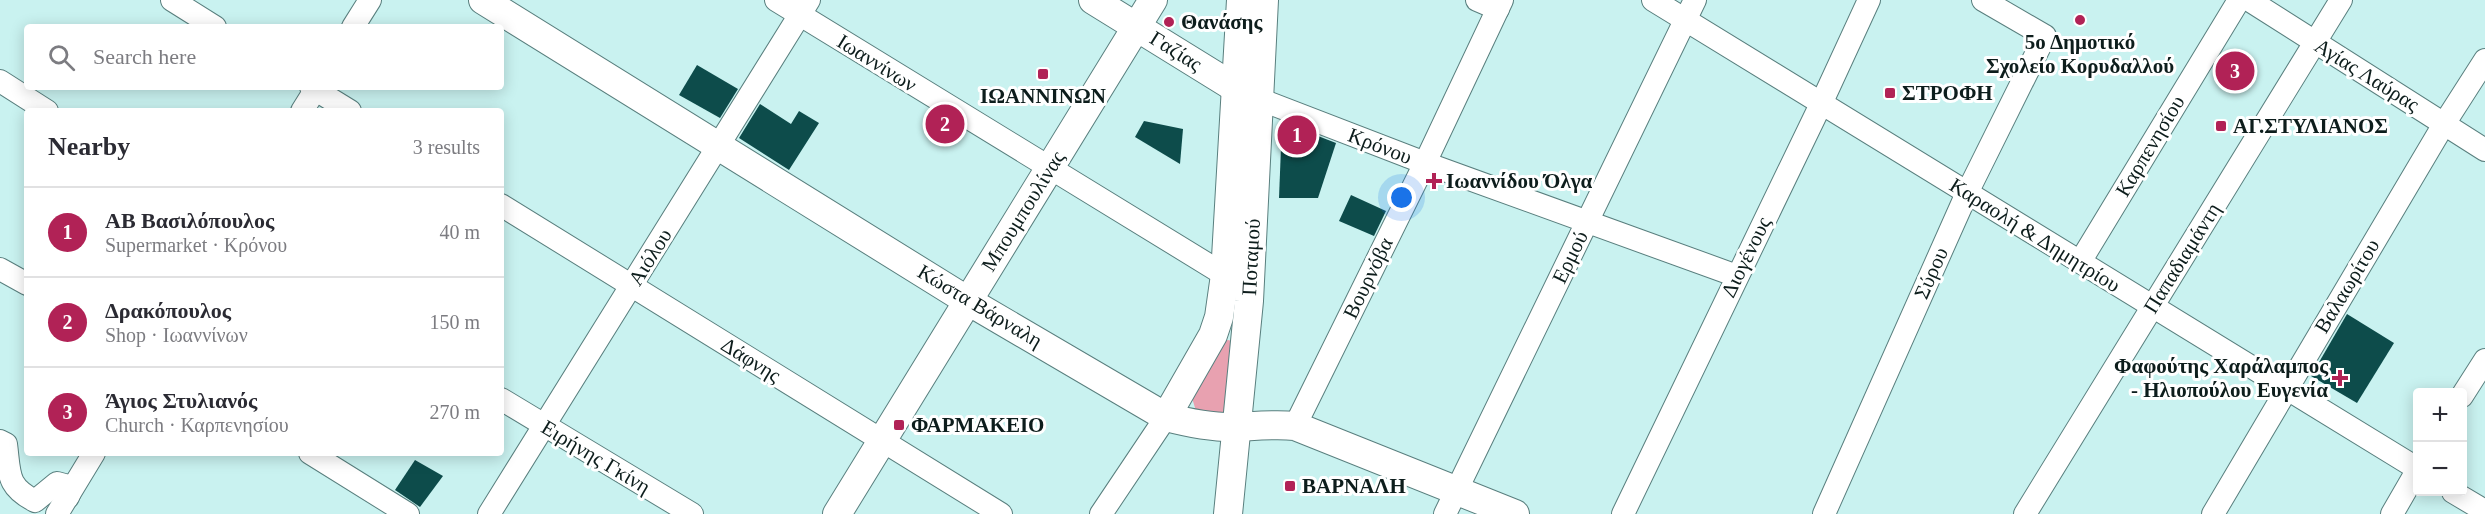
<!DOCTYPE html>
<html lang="en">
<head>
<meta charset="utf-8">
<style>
  :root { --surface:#fff; --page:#f7f7f7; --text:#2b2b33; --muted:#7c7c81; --line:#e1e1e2; --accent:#b12256 }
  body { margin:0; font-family:"Times New Roman",serif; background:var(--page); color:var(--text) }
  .controls { position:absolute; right:18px; bottom:18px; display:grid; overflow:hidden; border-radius:6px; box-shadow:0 3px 15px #0003 }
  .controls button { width:54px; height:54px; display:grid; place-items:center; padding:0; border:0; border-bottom:2px solid var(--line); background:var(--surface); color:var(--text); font:30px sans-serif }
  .you { position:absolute; left:1402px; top:198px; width:21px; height:21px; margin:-15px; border:4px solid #fff; border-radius:50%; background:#1a73e8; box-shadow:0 0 0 9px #1a73e833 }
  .badge { display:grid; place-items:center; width:39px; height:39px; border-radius:50%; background:var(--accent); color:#fff; font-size:20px; font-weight:700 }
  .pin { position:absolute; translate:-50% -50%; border:3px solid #fff; box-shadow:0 2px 6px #0006 }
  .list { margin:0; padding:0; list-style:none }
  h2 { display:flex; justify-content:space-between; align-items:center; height:78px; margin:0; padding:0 24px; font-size:26px }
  h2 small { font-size:20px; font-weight:400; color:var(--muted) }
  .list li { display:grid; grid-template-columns:39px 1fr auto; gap:18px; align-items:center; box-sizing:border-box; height:90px; padding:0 24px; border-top:2px solid var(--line) }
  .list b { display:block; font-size:22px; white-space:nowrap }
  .list p { margin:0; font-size:20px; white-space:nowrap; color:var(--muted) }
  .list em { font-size:20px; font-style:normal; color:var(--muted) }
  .icon { flex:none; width:33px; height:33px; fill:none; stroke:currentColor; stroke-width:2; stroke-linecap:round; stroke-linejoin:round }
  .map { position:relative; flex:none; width:2485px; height:514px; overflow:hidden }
  .search { position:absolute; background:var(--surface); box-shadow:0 3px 15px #0003; left:24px; top:24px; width:480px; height:66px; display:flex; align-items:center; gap:15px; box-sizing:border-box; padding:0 21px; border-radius:6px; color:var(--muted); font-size:22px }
  .panel { position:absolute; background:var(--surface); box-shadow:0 3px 15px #0003; left:24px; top:108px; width:480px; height:348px; border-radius:6px }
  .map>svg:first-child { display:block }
  .green { fill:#e8a1b0 }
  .building { fill:#0d4c4b }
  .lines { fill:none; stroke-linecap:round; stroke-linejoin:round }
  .minor-casing { stroke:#597f7e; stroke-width:24 }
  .tertiary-casing { stroke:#597f7e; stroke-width:30 }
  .minor { stroke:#fff; stroke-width:22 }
  .tertiary { stroke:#fff; stroke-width:28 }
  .poi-dot { fill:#b12256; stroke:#fff; stroke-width:2 }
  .labels { text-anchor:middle; stroke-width:6; stroke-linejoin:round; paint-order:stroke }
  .poi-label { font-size:21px; font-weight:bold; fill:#0d1d1c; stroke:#fff; text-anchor:start }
  .street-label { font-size:21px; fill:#0d1d1c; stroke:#fff }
</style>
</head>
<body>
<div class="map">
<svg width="2485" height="514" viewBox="0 0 2485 514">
  <rect width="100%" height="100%" fill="#c9f2f0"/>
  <path class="green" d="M 1228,340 L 1232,341 L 1225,413 L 1196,411 L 1192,398 L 1224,341 Z"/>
  <g class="building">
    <path d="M 697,65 L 738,89 L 720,118 L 679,95 Z"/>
    <path d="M 760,104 L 791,124 L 799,111 L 819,123 L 789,170 L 739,138 Z"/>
    <path d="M 1144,121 L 1183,129 L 1180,164 L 1135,137 Z"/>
    <path d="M 1282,122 L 1336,143 L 1318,198 L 1279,198 Z"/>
    <path d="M 1351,195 L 1386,211 L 1374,236 L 1339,221 Z"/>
    <path d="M 2347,314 L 2394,343 L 2357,403 L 2311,376 Z"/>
    <path d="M 415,460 L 443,476 L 420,507 L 395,490 Z"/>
  </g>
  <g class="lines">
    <g class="minor-casing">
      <g id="minor">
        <path d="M 172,0 L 215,27"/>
        <path d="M 776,0 L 1225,275"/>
        <path d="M 1477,0 L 1498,9"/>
        <path d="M 1653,0 L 2418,469 L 2392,514"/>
        <path d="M 2249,0 L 2485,150"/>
        <path d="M 353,27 L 370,0"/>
        <path d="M 0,81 L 47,111"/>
        <path d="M 311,87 L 350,111"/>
        <path d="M 1246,94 L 1425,163 L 1737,276"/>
        <path d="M 302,111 L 317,87"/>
        <path d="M 501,205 L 1001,514"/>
        <path d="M 2080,262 L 2239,0"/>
        <path d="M 0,269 L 27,284"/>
        <path d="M 2462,396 L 2485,360"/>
        <path d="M 501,399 L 692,514"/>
        <path d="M 1295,426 L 1425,163 L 1502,0"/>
        <path d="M 0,441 L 6,444 C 10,474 6,486 35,501 L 57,483 L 72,487 L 68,497"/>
        <path d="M 310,453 L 408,514"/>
        <path d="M 2453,492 L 2485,511"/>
        <path d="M 57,514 L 94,453"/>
        <path d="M 489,514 L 809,0"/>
        <path d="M 1101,514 L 1166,417"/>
        <path d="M 1445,514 L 1695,0"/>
        <path d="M 1623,514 L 1821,104 L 1869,0"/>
        <path d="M 1824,514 L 1967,193 L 2045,36 L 1983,0"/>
        <path d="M 2025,514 L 2341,0"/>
        <path d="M 2213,514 L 2444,124 L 2485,60"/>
      </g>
    </g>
    <g class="tertiary-casing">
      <g id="tertiary">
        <path d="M 483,0 L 968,301 L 1166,417 C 1189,423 1212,428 1237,427 C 1257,426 1275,424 1295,426 L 1515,514"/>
        <path d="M 1093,0 L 1237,89"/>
        <path d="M 1166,417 L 1213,335 L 1219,317 L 1225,275 L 1241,0"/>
        <path d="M 837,514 L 1153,0"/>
        <path d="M 1228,514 L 1249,301 L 1264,0"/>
      </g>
    </g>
    <use href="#minor" class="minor"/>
    <use href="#tertiary" class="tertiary"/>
  </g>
  <g class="poi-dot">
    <circle cx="2080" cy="20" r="6"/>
    <circle cx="1169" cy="22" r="6"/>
    <rect x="1037" y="68" width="12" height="12" rx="3"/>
    <rect x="1884" y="87" width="12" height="12" rx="3"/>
    <rect x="2215" y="120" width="12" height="12" rx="3"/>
    <path d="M1431 172h6v6h6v6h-6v6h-6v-6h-6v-6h6z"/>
    <path d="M2337 369h6v6h6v6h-6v6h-6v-6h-6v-6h6z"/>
    <rect x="893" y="419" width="12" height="12" rx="3"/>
    <rect x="1284" y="480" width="12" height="12" rx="3"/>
  </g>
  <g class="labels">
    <g class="poi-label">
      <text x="1181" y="29">Θανάσης</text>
      <text x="2080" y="49" text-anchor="middle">5ο Δημοτικό<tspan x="2080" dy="24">Σχολείο Κορυδαλλού</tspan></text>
      <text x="1902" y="100">ΣΤΡΟΦΗ</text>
      <text x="1043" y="103" text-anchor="middle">ΙΩΑΝΝΙΝΩΝ</text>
      <text x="2233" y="133">ΑΓ.ΣΤΥΛΙΑΝΟΣ</text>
      <text x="1446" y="188">Ιωαννίδου Όλγα</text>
      <text x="2328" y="373" text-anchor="end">Φαφούτης Χαράλαμπος<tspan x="2328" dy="24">- Ηλιοπούλου Ευγενία</tspan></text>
      <text x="911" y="432">ΦΑΡΜΑΚΕΙΟ</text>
      <text x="1302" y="493">ΒΑΡΝΑΛΗ</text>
    </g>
    <g class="street-label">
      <text transform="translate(1176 51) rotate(32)" y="7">Γαζίας</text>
      <text transform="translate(877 63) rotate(32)" y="7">Ιωαννίνων</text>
      <text transform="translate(2367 75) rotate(32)" y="7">Αγίας Λαύρας</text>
      <text transform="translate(1380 146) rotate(21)" y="7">Κρόνου</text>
      <text transform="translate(2150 146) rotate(-59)" y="7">Καρπενησίου</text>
      <text transform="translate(1023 211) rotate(-58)" y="7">Μπουμπουλίνας</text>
      <text transform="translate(2035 235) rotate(32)" y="7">Καραολή &amp; Δημητρίου</text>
      <text transform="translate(650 257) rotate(-58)" y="7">Αιόλου</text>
      <text transform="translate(1251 257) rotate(-87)" y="7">Ποταμού</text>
      <text transform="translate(1570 257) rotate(-64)" y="7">Ερμού</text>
      <text transform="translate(1746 257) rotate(-64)" y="7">Διογένους</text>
      <text transform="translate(2182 258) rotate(-58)" y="7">Παπαδιαμάντη</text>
      <text transform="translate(1931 273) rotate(-66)" y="7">Σύρου</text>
      <text transform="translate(1368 278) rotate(-64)" y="7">Βουρνόβα</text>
      <text transform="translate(2347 286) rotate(-59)" y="7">Βαλαωρίτου</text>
      <text transform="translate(980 306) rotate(31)" y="7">Κώστα Βάρναλη</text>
      <text transform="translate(751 360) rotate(32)" y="7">Δάφνης</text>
      <text transform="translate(596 457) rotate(31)" y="7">Ειρήνης Γκίνη</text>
    </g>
  </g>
</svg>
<div class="controls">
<button>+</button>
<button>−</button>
</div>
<div class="you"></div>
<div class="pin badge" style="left:1297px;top:135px">1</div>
<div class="pin badge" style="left:945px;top:124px">2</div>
<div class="pin badge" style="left:2235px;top:71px">3</div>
<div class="search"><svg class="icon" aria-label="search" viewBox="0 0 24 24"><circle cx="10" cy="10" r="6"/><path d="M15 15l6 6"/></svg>Search here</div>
<section class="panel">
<h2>Nearby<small>3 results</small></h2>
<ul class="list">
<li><span class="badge">1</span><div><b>ΑΒ Βασιλόπουλος</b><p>Supermarket · Κρόνου</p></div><em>40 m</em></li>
<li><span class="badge">2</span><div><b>Δρακόπουλος</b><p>Shop · Ιωαννίνων</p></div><em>150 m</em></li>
<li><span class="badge">3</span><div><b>Άγιος Στυλιανός</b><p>Church · Καρπενησίου</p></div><em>270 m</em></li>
</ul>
</section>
</div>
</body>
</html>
